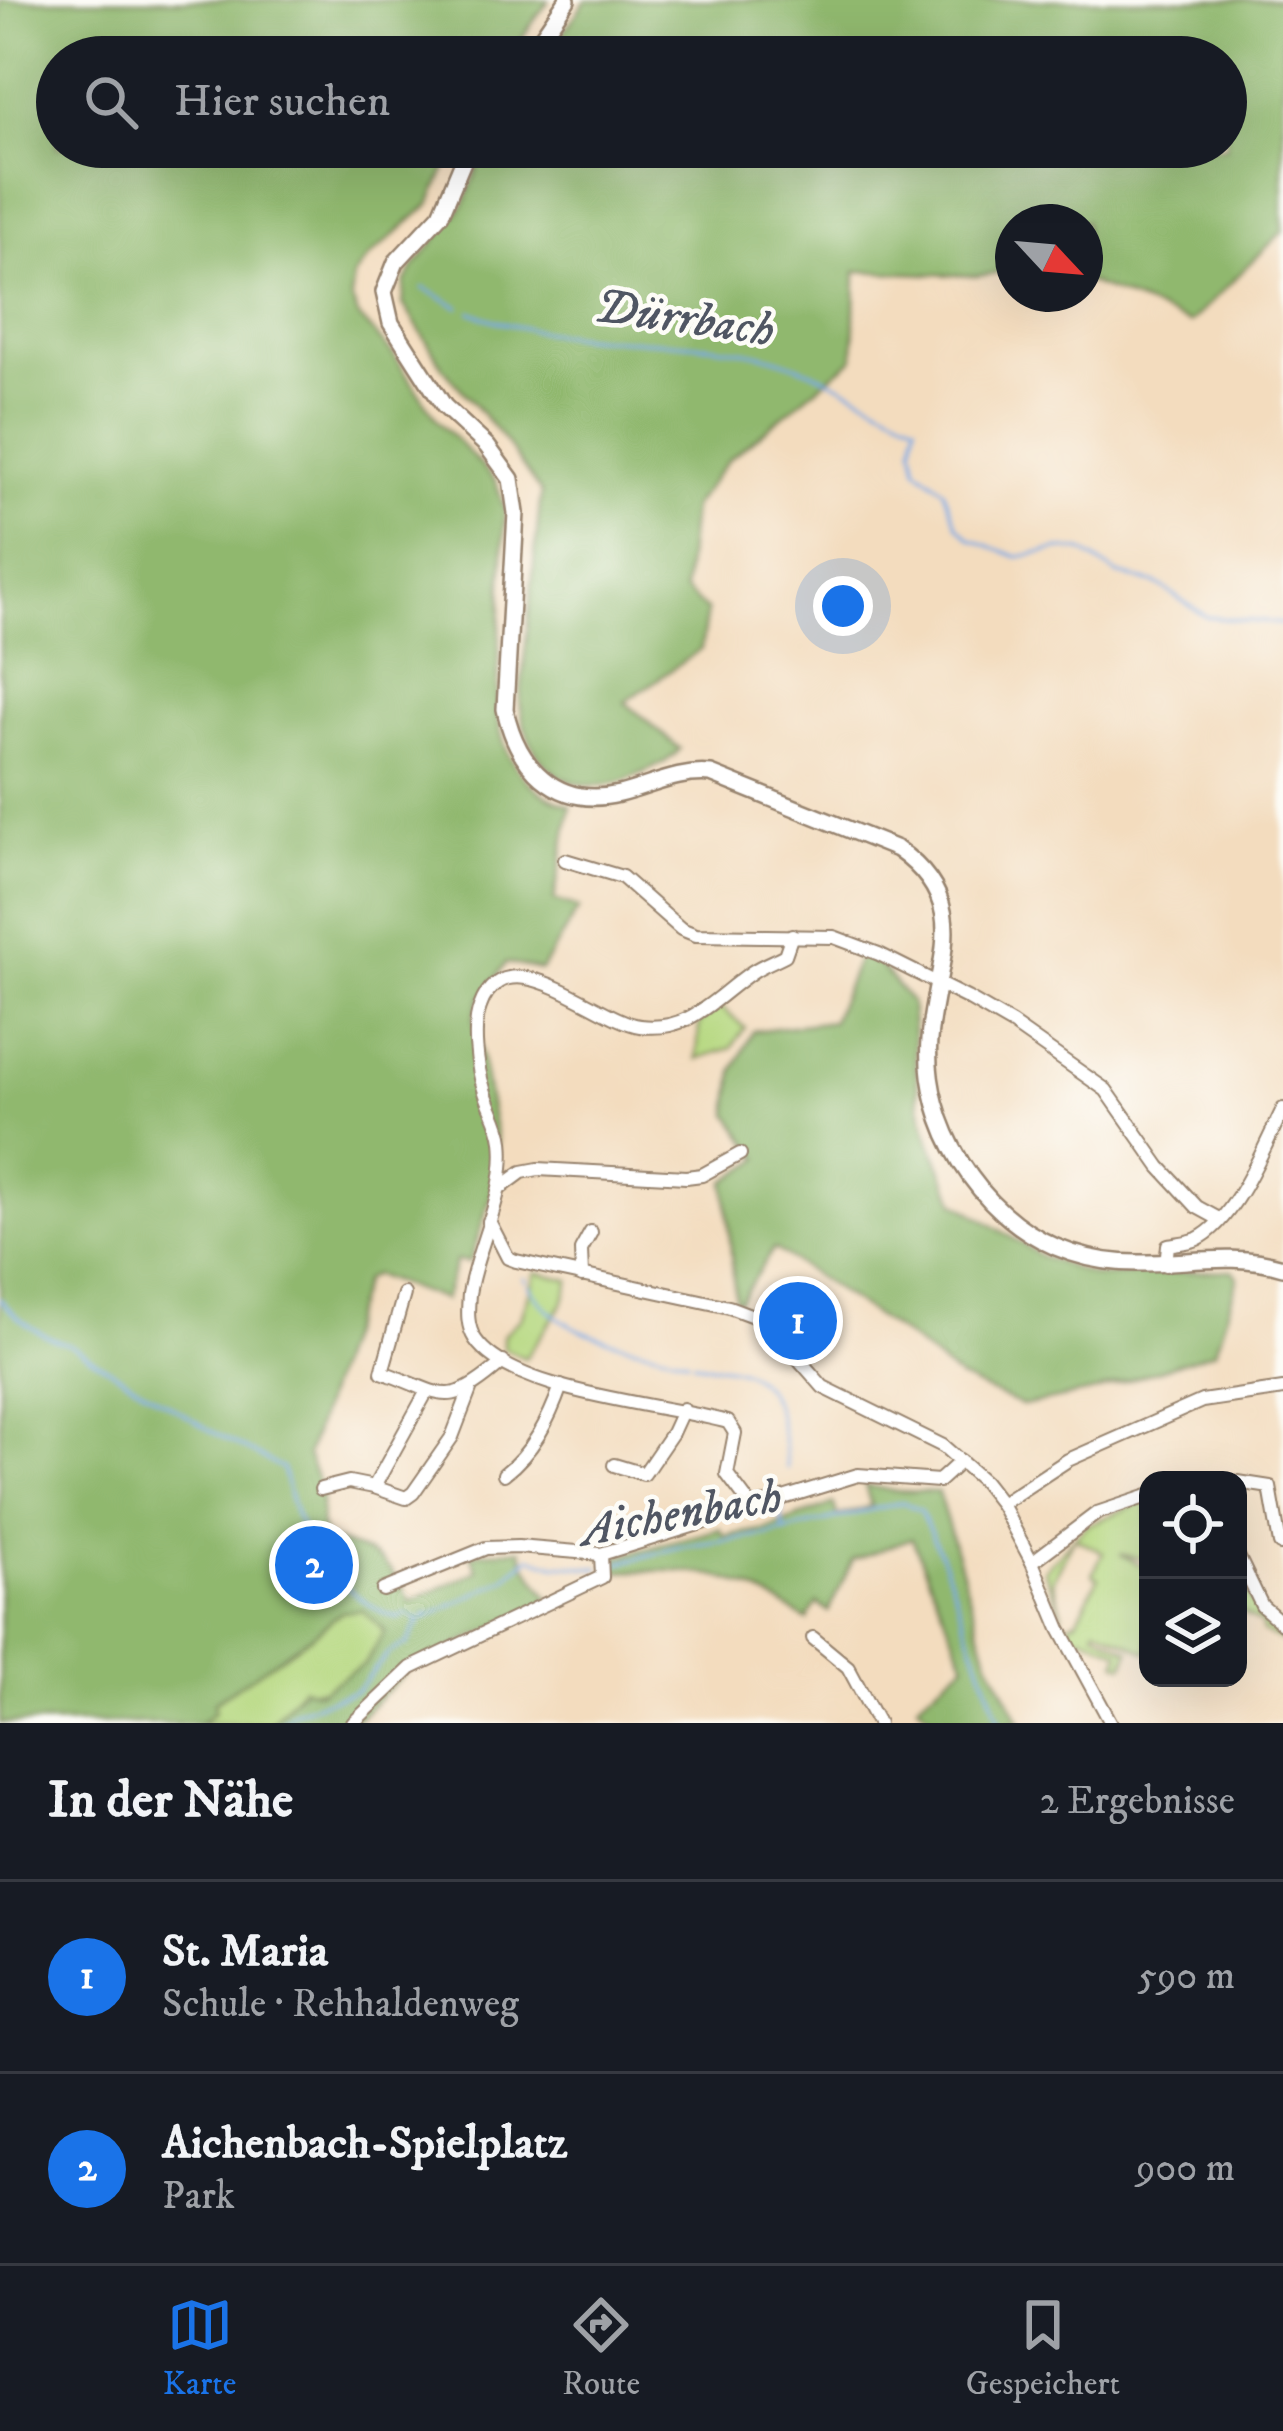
<!DOCTYPE html>
<html lang="de">
<head>
<meta charset="utf-8">
<style>
  :root { --surface:#171b24; --page:#20242c; --text:#f1f3f6; --muted:#9ea1a6; --line:#363941; --accent:#1a73e8 }
  body { margin:0; font-family:"IM FELL DW Pica",serif; background:var(--page); color:var(--text) }
  .controls { position:absolute; right:36px; bottom:36px; display:grid; overflow:hidden; border-radius:24px; box-shadow:0 12px 48px #0002 }
  .controls button { width:108px; height:108px; display:grid; place-items:center; padding:0; border:0; border-bottom:3px solid var(--line); background:var(--surface); color:var(--text); font:60px sans-serif }
  .compass { position:absolute; left:995px; top:204px; width:108px; height:108px; border-radius:50%; background:var(--surface); box-shadow:0 12px 48px #0002; rotate:116deg }
  .you { position:absolute; left:843px; top:606px; width:42px; height:42px; margin:-30px; border:9px solid #fff; border-radius:50%; background:#1a73e8; box-shadow:0 0 0 18px #1a73e833 }
  .badge { display:grid; place-items:center; width:78px; height:78px; border-radius:50%; background:var(--accent); color:#fff; font-size:39px; font-weight:700 }
  .pin { position:absolute; translate:-50% -50%; border:6px solid #fff; box-shadow:0 3px 12px #0006 }
  .list { margin:0; padding:0; list-style:none }
  h2 { display:flex; justify-content:space-between; align-items:center; height:156px; margin:0; padding:0 48px; font-size:51px }
  h2 small { font-size:39px; font-weight:400; color:var(--muted) }
  .list li { display:grid; grid-template-columns:78px 1fr auto; gap:36px; align-items:center; box-sizing:border-box; height:192px; padding:0 48px; border-top:3px solid var(--line) }
  .list b { display:block; font-size:45px; white-space:nowrap }
  .list p { margin:0; font-size:39px; white-space:nowrap; color:var(--muted) }
  .list em { font-size:39px; font-style:normal; color:var(--muted) }
  .icon { flex:none; width:66px; height:66px; fill:none; stroke:currentColor; stroke-width:2; stroke-linecap:round; stroke-linejoin:round }
  .map { position:relative; flex:none; width:1283px; height:1723px; overflow:hidden }
  .search { position:absolute; background:var(--surface); box-shadow:0 12px 48px #0002; left:36px; right:36px; top:36px; height:132px; display:flex; align-items:center; gap:30px; box-sizing:border-box; padding:0 42px; border-radius:66px; color:var(--muted); font-size:45px }
  .sheet { height:540px; background:var(--surface) }
  nav { display:flex; justify-content:space-around; align-items:center; box-sizing:border-box; height:168px; border-top:3px solid var(--line); background:var(--surface); font-size:33px; color:var(--muted) }
  nav a { display:grid; justify-items:center; gap:6px }
  nav .on { color:var(--accent) }
  .map>svg:first-child { display:block }
  .green { fill:#b6d880; stroke:#78814f; stroke-width:3 }
  .forest { fill:#90b86e; stroke:#667146; stroke-width:3 }
  .lines { fill:none; stroke-linecap:round; stroke-linejoin:round }
  .stream { stroke:#78a9e3; stroke-width:3 }
  .minor-casing { stroke:#97836e; stroke-width:16 }
  .major-casing { stroke:#97836e; stroke-width:20 }
  .minor { stroke:#fff; stroke-width:12 }
  .major { stroke:#fff; stroke-width:15 }
  .labels { text-anchor:middle; stroke-width:9; stroke-linejoin:round; paint-order:stroke }
  .water-label { font-size:48px; font-style:italic; fill:#505663; stroke:#fdfcf7 }
</style>
</head>
<body>
<div class="map">
<svg width="1283" height="1723" viewBox="0 0 1283 1723">
  <rect width="100%" height="100%" fill="#fdfcf7"/>
  <filter id="ink" filterUnits="userSpaceOnUse"><feTurbulence type="fractalNoise" baseFrequency=".00833" numOctaves="2"/><feDisplacementMap in="SourceGraphic" scale="24" xChannelSelector="R" yChannelSelector="G"/><feConvolveMatrix kernelMatrix="1 2 1 2 8 2 1 2 1" color-interpolation-filters="sRGB"/></filter>
  <filter id="wash" filterUnits="userSpaceOnUse"><feTurbulence type="fractalNoise" baseFrequency=".004" numOctaves="4" result="noise"/><feDisplacementMap in="SourceGraphic" scale="48" xChannelSelector="R" yChannelSelector="G"/><feGaussianBlur stdDeviation="2.7" result="paint"/><feColorMatrix in="noise" values="0 0 0 0 0 0 0 0 0 0 0 0 0 0 0 0 0 1.4 0 .05"/><feComposite in="paint" operator="in"/></filter>
  <g filter="url(#wash)">
    <rect width="100%" height="100%" fill="#f3dcbe"/>
    <g class="green">
      <path d="M 719,1006 L 745,1028 L 731,1048 L 697,1059 L 699,1023 Z"/>
      <path d="M 536,1272 L 570,1280 L 563,1304 L 525,1358 L 503,1348 L 503,1335 L 521,1318 Z"/>
      <path d="M 1148,1500 L 1148,1560 L 1120,1554 L 1148,1569 L 1148,1653 L 1096,1627 L 1094,1631 L 1130,1651 L 1124,1665 L 1117,1663 L 1120,1652 L 1082,1635 L 1076,1643 L 1068,1623 L 1077,1620 L 1098,1578 L 1093,1574 L 1103,1552 L 1074,1538 L 1053,1581 L 1063,1615 L 1044,1570 L 1087,1525 Z"/>
      <path d="M 1238,1583 L 1266,1620 L 1283,1631 L 1283,1642 L 1263,1632 L 1261,1624 L 1238,1610 Z"/>
      <path d="M 363,1610 L 384,1632 C 364,1667 348,1699 302,1688 L 270,1723 L 201,1723 L 215,1711 L 214,1702 L 314,1634 L 341,1612 Z"/>
    </g>
    <g class="forest">
      <path d="M 0,0 L 549,0 L 508,57 L 57,57 L 57,147 L 455,147 L 430,204 L 368,258 L 354,276 L 351,298 L 359,317 L 393,354 L 438,421 L 496,481 L 505,511 L 497,706 C 500,754 523,791 571,806 L 554,900 L 579,908 L 541,970 L 506,963 L 480,1000 L 474,1017 L 497,1141 L 493,1190 L 470,1262 L 456,1261 L 444,1300 L 374,1275 L 363,1281 L 307,1455 L 321,1489 L 321,1527 L 328,1540 C 373,1552 388,1557 410,1601 L 478,1571 L 471,1554 L 521,1549 L 525,1563 L 550,1600 L 411,1668 L 353,1723 L 270,1723 L 303,1688 L 319,1692 L 366,1663 L 385,1631 L 362,1610 L 341,1612 L 314,1634 L 214,1702 L 215,1711 L 201,1723 L 0,1723 Z"/>
      <path d="M 586,0 L 1283,0 L 1283,231 L 1190,323 L 1085,281 L 1085,222 L 1013,222 L 1013,271 L 977,276 L 856,271 L 854,358 L 728,460 L 692,507 L 684,590 L 707,611 L 701,649 L 625,702 L 680,749 C 669,762 655,767 640,774 C 576,805 527,770 520,702 L 541,493 L 504,440 L 445,370 L 403,304 L 405,283 L 413,268 L 465,203 L 485,147 L 1226,147 L 1226,57 L 546,57 Z"/>
      <path d="M 861,951 L 875,960 L 911,1002 L 919,1102 L 930,1142 L 956,1202 L 1042,1257 L 1094,1276 L 1233,1270 L 1238,1277 L 1215,1351 L 1096,1391 L 1023,1406 L 960,1379 L 912,1341 L 774,1248 L 739,1301 L 735,1299 L 725,1182 L 760,1159 L 729,1114 L 734,1070 L 753,1031 L 832,1021 Z"/>
      <path d="M 865,1485 L 892,1491 L 938,1492 L 988,1658 L 1021,1723 L 939,1723 L 917,1703 L 965,1663 L 912,1538 L 853,1560 L 828,1612 L 817,1603 L 807,1620 C 728,1570 701,1568 610,1572 L 609,1559 L 720,1529 L 724,1536 L 767,1529 L 833,1504 L 838,1516 L 871,1506 Z"/>
    </g>
    <g class="lines">
      <g class="stream">
        <path d="M 423,288 L 459,307"/>
        <path d="M 471,312 C 559,349 663,333 755,353 C 813,365 863,399 916,423 L 913,448 L 917,468 L 943,489 L 958,526 L 971,539 L 1018,557 L 1060,549 L 1082,551 L 1117,574 L 1157,584 L 1207,617 L 1283,624"/>
        <path d="M 524,1277 L 526,1281"/>
        <path d="M 529,1285 C 560,1341 630,1342 688,1360"/>
        <path d="M 0,1299 C 20,1322 41,1336 70,1345 L 218,1435 L 282,1468 C 287,1484 290,1501 296,1516 C 313,1555 356,1607 398,1618 L 407,1613 L 419,1621"/>
        <path d="M 693,1362 C 708,1367 725,1365 740,1370 C 780,1383 783,1434 787,1468"/>
        <path d="M 783,1502 L 781,1518 L 784,1528"/>
        <path d="M 608,1566 L 676,1548 L 768,1535 L 903,1502 L 920,1511 L 941,1555 L 1001,1723"/>
        <path d="M 280,1723 L 292,1712 L 356,1691 L 389,1653 L 407,1644 L 419,1621 L 505,1579 L 530,1557 L 555,1565 L 599,1568"/>
      </g>
    </g>
  </g>
  <g filter="url(#ink)">
    <g class="lines">
      <g class="minor-casing">
        <g id="minor">
          <path d="M 565,860 L 622,877 L 681,929 L 696,935 L 834,937 L 879,954 L 967,998 L 1012,1024 L 1106,1090 L 1160,1167 L 1197,1207 L 1219,1219"/>
          <path d="M 499,1189 L 522,1172 L 538,1169 L 686,1177 L 702,1175 L 740,1154"/>
          <path d="M 489,1221 L 508,1258 L 516,1261 L 729,1307 L 753,1316 L 775,1332 L 823,1387 L 943,1446 L 983,1481 L 1001,1504 L 1032,1562 L 1060,1629 L 1111,1723"/>
          <path d="M 1166,1265 L 1168,1245 C 1177,1243 1188,1243 1197,1239 C 1235,1221 1265,1145 1283,1109"/>
          <path d="M 582,1276 L 581,1250 L 591,1232"/>
          <path d="M 404,1294 L 382,1372 C 445,1394 445,1412 503,1362"/>
          <path d="M 427,1391 L 374,1487 L 406,1498 L 413,1493 L 452,1437 L 470,1390"/>
          <path d="M 614,1465 L 644,1474 L 672,1433 L 683,1409"/>
          <path d="M 504,1474 C 533,1452 549,1420 561,1386"/>
          <path d="M 1238,1482 L 1270,1487 L 1280,1544"/>
          <path d="M 321,1489 L 349,1482 L 374,1487"/>
          <path d="M 1001,1504 L 1068,1460 L 1202,1401 L 1283,1389"/>
          <path d="M 751,1506 L 727,1474 L 735,1433 L 728,1422 C 666,1404 512,1394 475,1339 C 466,1325 468,1309 469,1294 C 477,1244 508,1193 502,1141 C 500,1123 489,1107 484,1089 C 477,1068 472,1028 480,1007 C 506,933 597,1020 640,1026 C 690,1033 715,997 752,972 C 762,965 774,961 785,955 L 792,935"/>
          <path d="M 1238,1556 L 1262,1606 L 1283,1624"/>
          <path d="M 1032,1562 L 1097,1513 L 1148,1496"/>
          <path d="M 383,1590 L 486,1548 L 518,1547 L 601,1554 L 858,1475 L 939,1481 L 961,1461"/>
          <path d="M 813,1638 L 848,1667 L 878,1723"/>
          <path d="M 353,1723 L 411,1668 L 602,1577 L 601,1554"/>
        </g>
      </g>
      <g class="major-casing">
        <g id="major">
          <path d="M 528,57 L 567,0"/>
          <path d="M 469,147 L 441,214 L 396,262 L 384,292 L 391,323 L 444,406 L 487,446 L 511,479 L 516,513 L 505,709 C 517,766 556,809 619,794 C 652,786 677,771 711,774 L 897,849 C 976,905 935,961 929,1040 C 923,1125 979,1214 1056,1247 C 1140,1283 1208,1244 1283,1267"/>
        </g>
      </g>
      <use href="#minor" class="minor"/>
      <use href="#major" class="major"/>
    </g>
  </g>
  <g class="labels">
    <g class="water-label">
      <text transform="translate(685 316) rotate(8)" y="17">Dürrbach</text>
      <text transform="translate(681 1511) rotate(-10)" y="17">Aichenbach</text>
    </g>
  </g>
</svg>
<div class="controls">
<button><svg class="icon" aria-label="locate" viewBox="0 0 24 24"><circle cx="12" cy="12" r="6"/><path d="M12 2v4M12 18v4M2 12h4M18 12h4"/></svg></button>
<button><svg class="icon" aria-label="layers" viewBox="0 0 24 24"><path d="M12 4l9 5-9 5-9-5zM3 14l9 5 9-5"/></svg></button>
</div>
<svg class="compass" viewBox="-18 -18 36 36"><path d="M0-13l5 13h-10z" fill="#e53935"/><path d="M0 13l5-13h-10z" fill="#9ea1a6"/></svg>
<div class="you"></div>
<div class="pin badge" style="left:798px;top:1321px">1</div>
<div class="pin badge" style="left:314px;top:1565px">2</div>
<div class="search"><svg class="icon" aria-label="search" viewBox="0 0 24 24"><circle cx="10" cy="10" r="6"/><path d="M15 15l6 6"/></svg>Hier suchen</div>
</div>
<section class="sheet">
<h2>In der Nähe<small>2 Ergebnisse</small></h2>
<ul class="list">
<li><span class="badge">1</span><div><b>St. Maria</b><p>Schule · Rehhaldenweg</p></div><em>590 m</em></li>
<li><span class="badge">2</span><div><b>Aichenbach-Spielplatz</b><p>Park</p></div><em>900 m</em></li>
</ul>
</section>
<nav>
<a class="on"><svg class="icon" aria-label="map" viewBox="0 0 24 24"><path d="M3 6l6-2 6 2 6-2v14l-6 2-6-2-6 2zM9 4v14M15 6v14"/></svg>Karte</a>
<a><svg class="icon" aria-label="directions" viewBox="0 0 24 24"><path d="M12 3l9 9-9 9-9-9zM9 14v-3h6M13 9l2 2-2 2"/></svg>Route</a>
<a><svg class="icon" aria-label="saved" viewBox="0 0 24 24"><path d="M7 4h10v16l-5-4-5 4z"/></svg>Gespeichert</a>
</nav>
</body>
</html>
